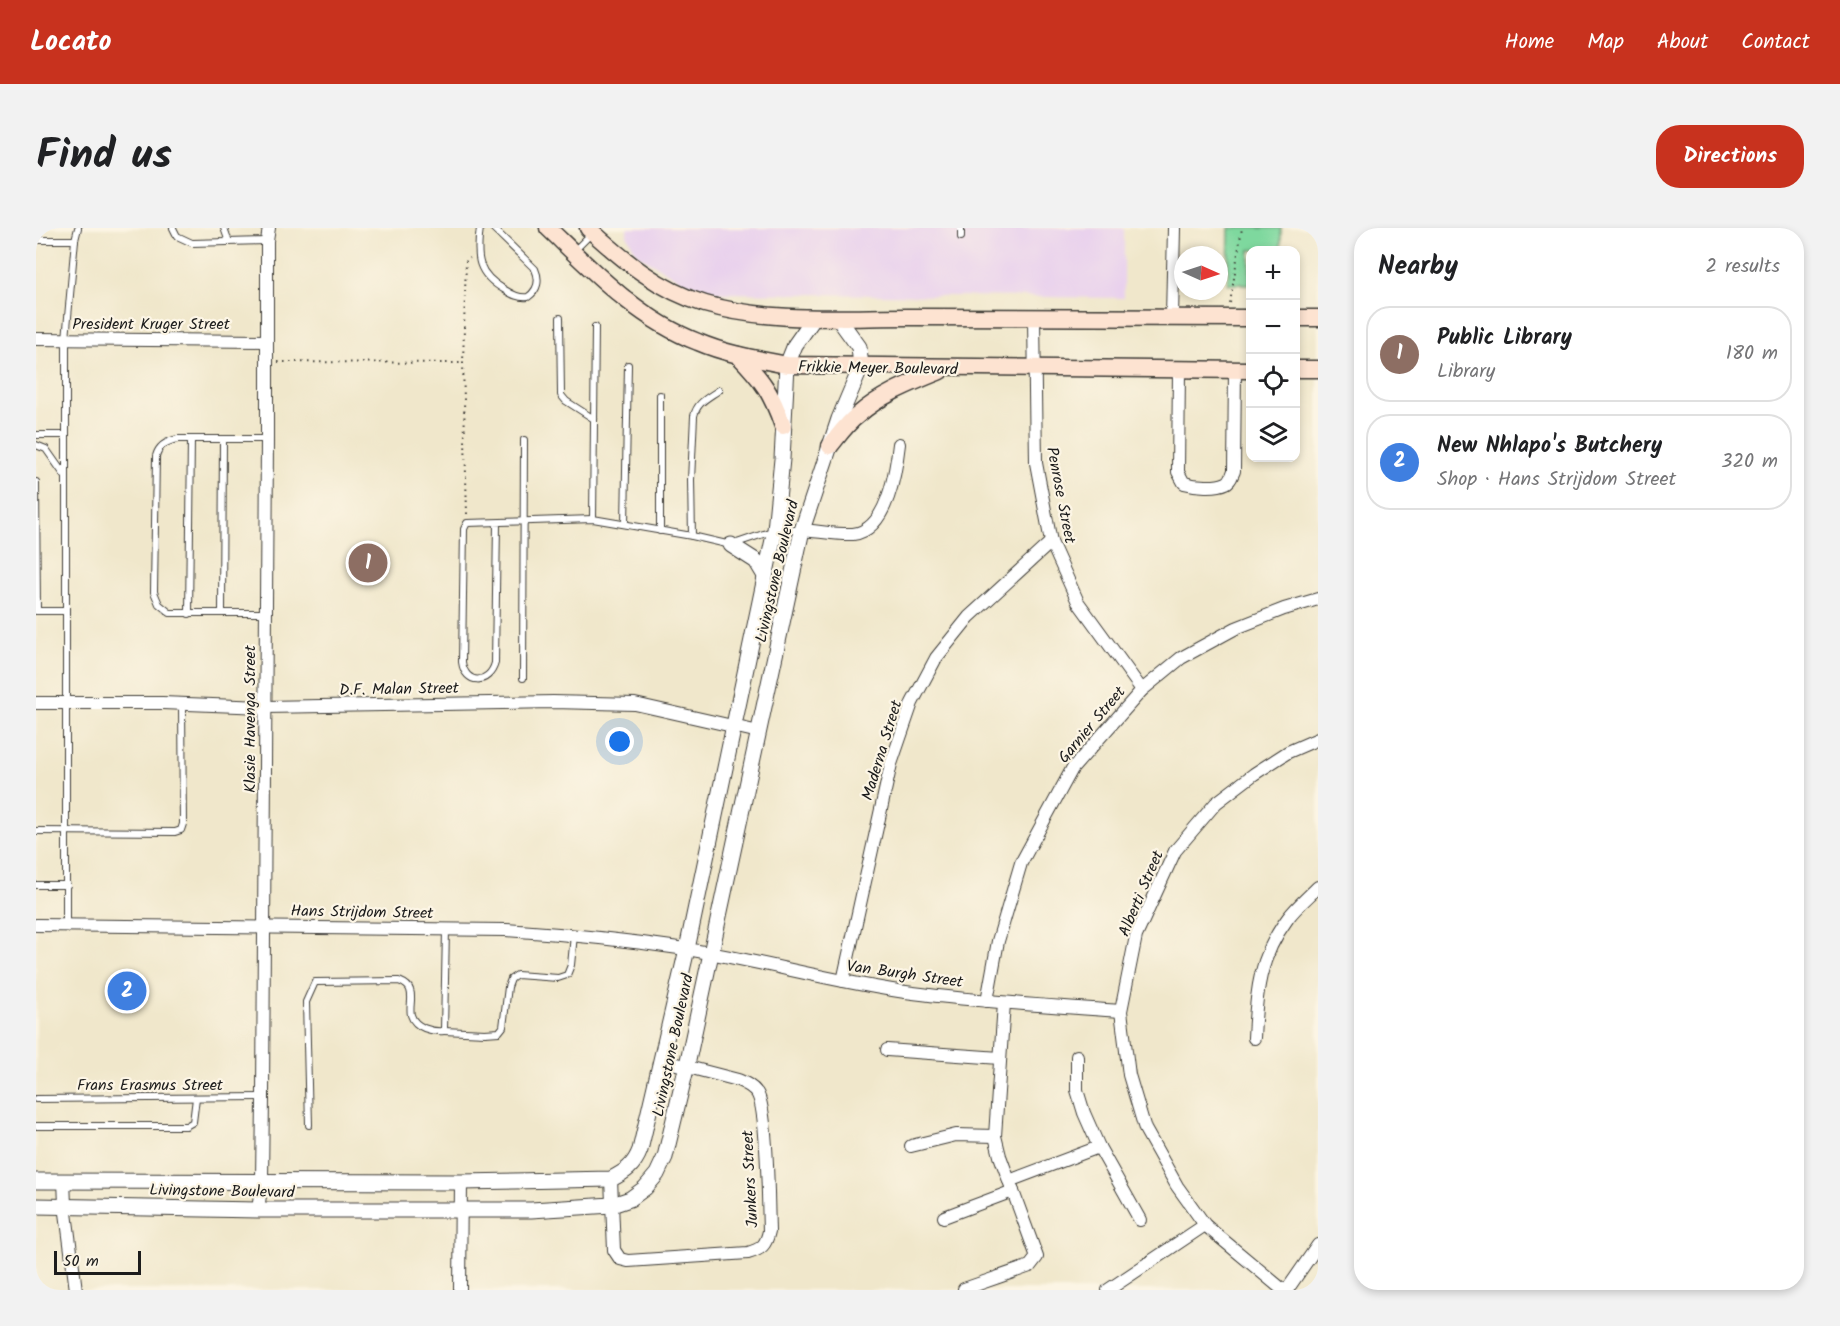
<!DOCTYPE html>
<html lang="en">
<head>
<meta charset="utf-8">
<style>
  :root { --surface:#fff; --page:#f2f2f2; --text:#202124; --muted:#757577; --line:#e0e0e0; --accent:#c8321e }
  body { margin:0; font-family:Kalam,sans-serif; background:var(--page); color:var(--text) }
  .controls { position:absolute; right:18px; top:18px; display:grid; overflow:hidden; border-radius:12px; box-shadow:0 3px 9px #0003 }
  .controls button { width:54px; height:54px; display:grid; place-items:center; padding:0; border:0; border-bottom:2px solid var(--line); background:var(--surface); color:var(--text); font:30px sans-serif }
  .compass { position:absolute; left:1138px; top:18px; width:54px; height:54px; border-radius:50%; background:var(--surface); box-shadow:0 3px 9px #0003; rotate:93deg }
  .scale { position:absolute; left:18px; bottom:15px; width:87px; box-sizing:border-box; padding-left:6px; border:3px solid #1c1c1c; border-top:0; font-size:16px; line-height:21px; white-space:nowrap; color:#1c1c1c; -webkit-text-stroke:4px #fcf5e5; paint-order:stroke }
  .you { position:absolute; left:584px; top:514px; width:21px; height:21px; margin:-15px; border:4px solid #fff; border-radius:50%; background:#1a73e8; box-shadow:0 0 0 9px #1a73e833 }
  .badge { display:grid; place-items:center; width:39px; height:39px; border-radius:50%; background:var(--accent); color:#fff; font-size:20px; font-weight:700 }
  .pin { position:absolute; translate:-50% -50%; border:3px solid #fff; box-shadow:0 2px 6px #0006 }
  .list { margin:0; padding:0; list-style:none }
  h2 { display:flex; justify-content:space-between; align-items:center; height:78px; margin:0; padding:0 24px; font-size:26px }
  h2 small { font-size:20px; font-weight:400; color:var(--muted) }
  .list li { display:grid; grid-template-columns:39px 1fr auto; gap:18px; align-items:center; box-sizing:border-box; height:96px; margin:0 12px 12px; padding:0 12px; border:2px solid var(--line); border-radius:24px }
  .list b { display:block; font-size:22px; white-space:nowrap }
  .list p { margin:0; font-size:20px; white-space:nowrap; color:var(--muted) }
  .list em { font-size:20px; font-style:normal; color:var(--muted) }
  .icon { flex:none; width:33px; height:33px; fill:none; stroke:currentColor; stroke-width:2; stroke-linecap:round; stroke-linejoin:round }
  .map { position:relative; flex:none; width:1282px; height:1062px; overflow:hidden; border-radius:24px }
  header { display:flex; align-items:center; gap:36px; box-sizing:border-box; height:84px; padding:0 30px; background:var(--accent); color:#fff }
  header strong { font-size:28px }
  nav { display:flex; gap:33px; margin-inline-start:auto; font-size:21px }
  .intro { display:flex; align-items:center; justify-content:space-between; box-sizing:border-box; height:144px; padding:0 36px }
  h1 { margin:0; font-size:42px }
  .button { padding:15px 27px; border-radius:24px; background:var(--accent); color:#fff; font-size:21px; font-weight:700 }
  main { display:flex; gap:36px; padding:0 36px }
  aside { flex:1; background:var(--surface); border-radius:24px; box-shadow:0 3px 9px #0003 }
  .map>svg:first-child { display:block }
  .built { fill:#e9d1ed }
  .green { fill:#7ed89e; stroke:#4d7a5d; stroke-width:1.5 }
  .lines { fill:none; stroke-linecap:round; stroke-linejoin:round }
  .service-casing { stroke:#3c3a36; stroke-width:8 }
  .minor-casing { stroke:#3c3a36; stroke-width:14 }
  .tertiary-casing { stroke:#3c3a36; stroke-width:17 }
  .secondary-casing { stroke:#3c3a36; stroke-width:19 }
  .path { stroke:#3c3a36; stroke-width:2; stroke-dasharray:1.5 4.5; stroke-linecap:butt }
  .service { stroke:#fff; stroke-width:6 }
  .minor { stroke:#fff; stroke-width:12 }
  .tertiary { stroke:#fff; stroke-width:15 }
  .secondary { stroke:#fde3d1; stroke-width:16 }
  .labels { text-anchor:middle; stroke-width:4.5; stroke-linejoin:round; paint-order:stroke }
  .street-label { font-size:16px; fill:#1c1c1c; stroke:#fcf5e5 }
</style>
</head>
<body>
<header>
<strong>Locato</strong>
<nav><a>Home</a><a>Map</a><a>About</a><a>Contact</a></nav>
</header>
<div class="intro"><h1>Find us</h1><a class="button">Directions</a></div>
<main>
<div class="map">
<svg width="1282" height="1062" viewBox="0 0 1282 1062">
  <rect width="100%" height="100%" fill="#fcf5e5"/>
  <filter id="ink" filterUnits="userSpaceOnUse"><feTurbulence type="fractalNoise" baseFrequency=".0167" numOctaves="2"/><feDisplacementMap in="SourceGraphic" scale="12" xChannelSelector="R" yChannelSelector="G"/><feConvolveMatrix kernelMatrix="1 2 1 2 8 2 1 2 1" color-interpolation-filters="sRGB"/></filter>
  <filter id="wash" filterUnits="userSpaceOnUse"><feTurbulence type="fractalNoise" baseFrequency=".008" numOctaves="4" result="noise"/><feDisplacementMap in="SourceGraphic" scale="24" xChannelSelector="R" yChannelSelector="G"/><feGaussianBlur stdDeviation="1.35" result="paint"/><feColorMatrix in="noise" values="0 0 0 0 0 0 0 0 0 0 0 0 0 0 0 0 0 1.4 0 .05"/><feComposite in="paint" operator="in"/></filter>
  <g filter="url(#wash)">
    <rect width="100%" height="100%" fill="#f0e7cb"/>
    <path class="built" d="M 591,0 L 1088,0 L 1088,70 L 684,65 L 649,55 L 601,26 L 591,7 Z"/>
    <path class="green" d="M 1193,0 L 1245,0 L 1245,22 L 1214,22 L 1214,56 L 1192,56 Z"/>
  </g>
  <g filter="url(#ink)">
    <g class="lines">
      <g class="service-casing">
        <g id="service">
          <path d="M 137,0 L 141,8 L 156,15 L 231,13"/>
          <path d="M 188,0 L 193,14"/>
          <path d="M 444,0 C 440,30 441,46 469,62 C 477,67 483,70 492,69 C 502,62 504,52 499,41 L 457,0"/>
          <path d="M 925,9 L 925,0"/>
          <path d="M 0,12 L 39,12"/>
          <path d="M 538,23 L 556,5"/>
          <path d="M 524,90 L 525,167 L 530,173 L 558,191"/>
          <path d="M 0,207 L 30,207"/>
          <path d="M 0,217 L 10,221 L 29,248"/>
          <path d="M 0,254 L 1,383"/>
          <path d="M 557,291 L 559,99"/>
          <path d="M 461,295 L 459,435 C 453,457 429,457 426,434 L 428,301 L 431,295 L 557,291 L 656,308 L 695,317 L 739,302 L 765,302"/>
          <path d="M 589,296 L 592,137"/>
          <path d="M 624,303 L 624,167"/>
          <path d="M 656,308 L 655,252 L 658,188 C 661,174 672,170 683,162"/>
          <path d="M 0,383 L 30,383"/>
          <path d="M 186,385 L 187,211"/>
          <path d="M 230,385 L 134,385 L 123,376 L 118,364 L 120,228 C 123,217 131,213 142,211 L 231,211"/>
          <path d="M 153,386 L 155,211"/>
          <path d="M 487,450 L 488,212"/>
          <path d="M 0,603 L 139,604 L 145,602 L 147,596 L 146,476"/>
          <path d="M 0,657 L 31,657"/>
          <path d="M 30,697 L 30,111 L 39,12 L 42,0"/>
          <path d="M 408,803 L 449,805 L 463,804 L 467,799 L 472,759 L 475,751 L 481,747 L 522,750 L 531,747 L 535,737 L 538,707"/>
          <path d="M 0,871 L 226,869"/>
          <path d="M 273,897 L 270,774 L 279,754 L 363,753 C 368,755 373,758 374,762 C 377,770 373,779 375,787 C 379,800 396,804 408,803 L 410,701"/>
          <path d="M 0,898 L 150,898 L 157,894 L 160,870"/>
        </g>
      </g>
      <g class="minor-casing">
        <g id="minor">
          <path d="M 1136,89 L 1138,0"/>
          <path d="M 998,90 L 1000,235 L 1015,314 L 1042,374 L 1106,462"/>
          <path d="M 0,111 L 230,113"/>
          <path d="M 1143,141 L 1142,244 L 1148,255 C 1159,258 1180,260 1190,255 C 1195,253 1196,247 1198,243 L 1199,142"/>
          <path d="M 766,302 C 782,303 801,307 817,306 C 852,302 860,242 863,216"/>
          <path d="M 0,475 L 126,475 L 229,479 L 517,474 L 599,476 L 723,504"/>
          <path d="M 0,697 L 470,702 C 530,706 590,712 650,721 C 726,733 801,755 877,765 C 946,774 1016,778 1085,783"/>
          <path d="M 807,753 L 855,536 L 876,475 L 900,430 L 933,389 L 1015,314"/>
          <path d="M 951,773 L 962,713 L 985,635 L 1036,541 L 1106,462 L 1145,430 L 1200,400 L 1248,381 L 1282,371"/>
          <path d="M 1218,810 C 1220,764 1223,729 1252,690 C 1260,679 1272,669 1282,659"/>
          <path d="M 851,822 L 964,830"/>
          <path d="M 875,918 L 920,907 L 959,908"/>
          <path d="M 1063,919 L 1104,992"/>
          <path d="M 575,951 L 578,1022 L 584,1031 L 592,1033 L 712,1025 C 726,1021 730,1017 733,1003 C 732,978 732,882 721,865 C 716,858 709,855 702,852 L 625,832"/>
          <path d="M 28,952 L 29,977 L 40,1062"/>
          <path d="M 973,953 L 1063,919 L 1048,885 L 1041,862 L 1041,828"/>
          <path d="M 222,982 L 226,953 L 227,869 L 231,211 L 231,13 L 233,0"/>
          <path d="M 908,989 L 977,963"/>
          <path d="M 928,1061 L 994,1038 L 1001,1029 L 964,928 L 959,908 L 968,775"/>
          <path d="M 424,1062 L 425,954"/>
          <path d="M 1072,1062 L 1169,997"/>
          <path d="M 1247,1062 L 1169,997 L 1141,958 L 1109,901 L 1093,847 L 1085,783 L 1100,708 L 1139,623 L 1180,575 L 1218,546 L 1252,524 L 1282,511"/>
          <path d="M 1251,1062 L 1282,1017"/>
        </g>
      </g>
      <g class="tertiary-casing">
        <g id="tertiary">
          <path d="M 695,317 L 720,333 L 729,348"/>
          <path d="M 0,953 L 425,954 L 575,951 C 589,944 598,938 604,922 L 651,721 L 739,302 L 746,231 L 751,137 L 759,117 L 778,90"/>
          <path d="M 0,978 L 222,982 L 495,982 L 576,977 L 594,971 L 609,960 L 621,946 L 629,929 L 651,837 L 766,302 L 803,191 L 825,139 L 823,119 L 802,90"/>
        </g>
      </g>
      <g class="secondary-casing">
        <g id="secondary">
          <path d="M 512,0 C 557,43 602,91 662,114 C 690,126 721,131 751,137 L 1214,142"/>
          <path d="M 552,0 C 587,32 623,62 669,76 C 734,95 806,89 873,89 C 987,90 1101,89 1214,90"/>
          <path d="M 1260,90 L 1282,90"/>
          <path d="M 702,127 C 727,153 735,164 747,198"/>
          <path d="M 1260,141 L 1282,141"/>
          <path d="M 794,218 C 803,207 811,195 822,187 C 846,166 875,155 904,143"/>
        </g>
      </g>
      <g class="path">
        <path d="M 1194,75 L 1206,0"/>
        <path d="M 242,134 L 427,135"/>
        <path d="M 431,286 L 427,135 L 430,32 L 434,30"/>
      </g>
      <use href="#service" class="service"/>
      <use href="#minor" class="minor"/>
      <use href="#tertiary" class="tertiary"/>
      <use href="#secondary" class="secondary"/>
    </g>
  </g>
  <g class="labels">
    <g class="street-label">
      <text x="115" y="101">President Kruger Street</text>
      <text transform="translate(842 139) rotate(1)" y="6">Frikkie Meyer Boulevard</text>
      <text transform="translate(1026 267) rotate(79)" y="6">Penrose Street</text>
      <text transform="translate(740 343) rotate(-77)" y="6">Livingstone Boulevard</text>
      <text transform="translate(363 460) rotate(-1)" y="6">D.F. Malan Street</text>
      <text transform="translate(213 491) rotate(-90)" y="6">Klasie Havenga Street</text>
      <text transform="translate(1055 496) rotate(-50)" y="6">Garnier Street</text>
      <text transform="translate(845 522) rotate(-73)" y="6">Maderna Street</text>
      <text transform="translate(1104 665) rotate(-67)" y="6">Alberti Street</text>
      <text transform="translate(326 683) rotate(1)" y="6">Hans Strijdom Street</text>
      <text transform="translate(869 745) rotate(8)" y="6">Van Burgh Street</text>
      <text transform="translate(636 817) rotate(-78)" y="6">Livingstone Boulevard</text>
      <text x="114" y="862">Frans Erasmus Street</text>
      <text transform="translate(713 951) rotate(-93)" y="6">Junkers Street</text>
      <text transform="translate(186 962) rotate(1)" y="6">Livingstone Boulevard</text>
    </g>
  </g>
</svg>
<div class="controls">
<button>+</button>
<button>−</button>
<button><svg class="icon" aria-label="locate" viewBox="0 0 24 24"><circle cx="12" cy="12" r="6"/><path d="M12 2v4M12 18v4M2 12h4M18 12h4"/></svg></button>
<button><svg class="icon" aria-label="layers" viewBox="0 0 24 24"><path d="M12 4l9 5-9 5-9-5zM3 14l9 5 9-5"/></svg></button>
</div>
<svg class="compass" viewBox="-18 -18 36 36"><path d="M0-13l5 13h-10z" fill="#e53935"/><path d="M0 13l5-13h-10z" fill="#757577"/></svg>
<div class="scale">50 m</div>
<div class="you"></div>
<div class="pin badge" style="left:332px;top:335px;background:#8d6e63">1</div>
<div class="pin badge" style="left:91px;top:763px;background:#3f7fe0">2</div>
</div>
<aside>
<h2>Nearby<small>2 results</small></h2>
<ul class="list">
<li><span class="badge" style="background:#8d6e63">1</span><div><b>Public Library</b><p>Library</p></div><em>180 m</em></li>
<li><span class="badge" style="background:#3f7fe0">2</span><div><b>New Nhlapo's Butchery</b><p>Shop · Hans Strijdom Street</p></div><em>320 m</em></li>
</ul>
</aside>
</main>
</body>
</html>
